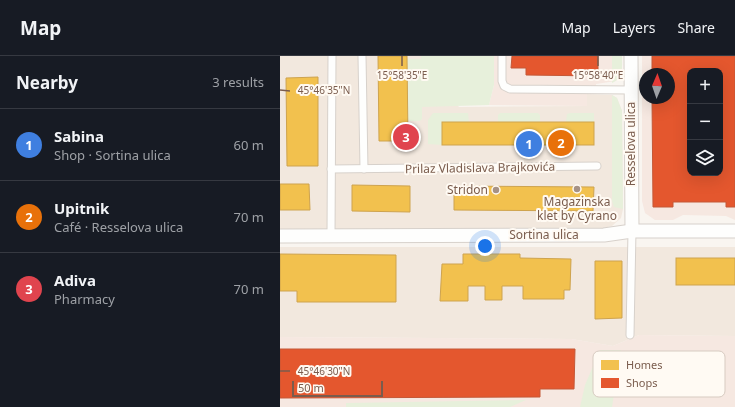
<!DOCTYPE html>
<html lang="en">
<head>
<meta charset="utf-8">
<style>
  :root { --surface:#171b24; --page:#20242c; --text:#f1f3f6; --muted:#9ea1a6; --line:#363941; --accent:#8c9099 }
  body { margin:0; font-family:"Noto Sans",sans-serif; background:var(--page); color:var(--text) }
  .controls { position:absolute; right:12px; top:12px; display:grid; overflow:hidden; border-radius:8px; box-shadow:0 4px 16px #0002 }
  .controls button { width:36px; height:36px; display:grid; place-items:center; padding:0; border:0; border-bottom:1px solid var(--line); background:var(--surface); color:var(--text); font:20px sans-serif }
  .compass { position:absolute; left:359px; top:12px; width:36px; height:36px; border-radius:50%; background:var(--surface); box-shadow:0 4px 16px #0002; rotate:2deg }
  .scale { position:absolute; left:12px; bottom:10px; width:91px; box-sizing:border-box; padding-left:4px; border:2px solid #7a5c4d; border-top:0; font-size:11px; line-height:14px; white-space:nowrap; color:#7a5c4d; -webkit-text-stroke:3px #fffaf3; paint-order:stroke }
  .you { position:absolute; left:205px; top:190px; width:14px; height:14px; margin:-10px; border:3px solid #fff; border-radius:50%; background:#1a73e8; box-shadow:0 0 0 6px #1a73e833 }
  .badge { display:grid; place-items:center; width:26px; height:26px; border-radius:50%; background:var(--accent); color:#fff; font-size:13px; font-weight:700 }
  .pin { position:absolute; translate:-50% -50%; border:2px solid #fff; box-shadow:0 1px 4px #0006 }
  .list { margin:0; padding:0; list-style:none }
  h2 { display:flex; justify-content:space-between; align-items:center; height:52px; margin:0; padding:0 16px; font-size:17px }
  h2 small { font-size:13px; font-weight:400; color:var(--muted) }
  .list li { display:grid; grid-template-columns:26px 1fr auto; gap:12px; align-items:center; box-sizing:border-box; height:72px; padding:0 16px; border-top:1px solid var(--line) }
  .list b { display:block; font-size:15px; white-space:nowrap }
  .list p { margin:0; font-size:13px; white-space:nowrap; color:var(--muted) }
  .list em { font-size:13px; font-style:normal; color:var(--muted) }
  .icon { flex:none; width:22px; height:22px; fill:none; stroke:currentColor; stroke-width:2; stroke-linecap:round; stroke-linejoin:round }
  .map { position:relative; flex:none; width:455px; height:351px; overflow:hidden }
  header { display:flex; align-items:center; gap:24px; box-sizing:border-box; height:56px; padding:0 20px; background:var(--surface); border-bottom:1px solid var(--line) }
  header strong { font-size:19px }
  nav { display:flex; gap:22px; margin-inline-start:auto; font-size:14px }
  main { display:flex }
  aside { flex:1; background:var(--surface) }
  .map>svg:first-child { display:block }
  .residential { fill:#f2e8de }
  .commercial { fill:#f6e8e1; fill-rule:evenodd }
  .green { fill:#e7f0db }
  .homes { fill:#f2c14e; stroke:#cea34e }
  .shops { fill:#e4572e; stroke:#c45837; fill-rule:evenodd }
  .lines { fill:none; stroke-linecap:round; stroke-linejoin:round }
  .lane-casing { stroke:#d7d1cb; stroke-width:9 }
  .street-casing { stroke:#d7d1cb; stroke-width:15 }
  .lane { stroke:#fefefd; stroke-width:7 }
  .street { stroke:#fefefd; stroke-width:13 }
  .ticks { fill:none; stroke:#7a5c4d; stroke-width:1.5 }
  .poi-dot { fill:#a69286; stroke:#fffaf3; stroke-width:1.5 }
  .labels { text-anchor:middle; stroke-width:4; stroke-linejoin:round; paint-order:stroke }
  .street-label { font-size:12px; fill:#7a5c4d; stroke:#fffaf3 }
  .poi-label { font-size:12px; fill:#7a5c4d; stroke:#fffaf3; text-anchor:end }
  .key { fill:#fffaf3; stroke:#d7cbc1; stroke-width:1 }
  .key-label { font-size:11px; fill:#7a5c4d }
  .ticks-label { font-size:10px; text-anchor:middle; fill:#7a5c4d; stroke:#fffaf3; stroke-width:4; stroke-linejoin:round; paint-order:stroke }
</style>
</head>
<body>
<header>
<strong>Map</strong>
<nav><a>Map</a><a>Layers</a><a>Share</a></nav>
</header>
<main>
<aside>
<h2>Nearby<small>3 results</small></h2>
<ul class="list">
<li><span class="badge" style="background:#3f7fe0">1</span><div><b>Sabina</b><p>Shop · Sortina ulica</p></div><em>60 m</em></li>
<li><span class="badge" style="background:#e8710a">2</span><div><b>Upitnik</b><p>Café · Resselova ulica</p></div><em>70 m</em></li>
<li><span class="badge" style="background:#e0444e">3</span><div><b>Adiva</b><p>Pharmacy</p></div><em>70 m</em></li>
</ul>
</aside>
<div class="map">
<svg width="455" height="351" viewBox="0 0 455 351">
  <rect width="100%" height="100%" fill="#f9f5f0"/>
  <g class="residential">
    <path d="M 0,0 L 141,0 L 141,3 L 179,51 L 307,50 L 307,38 L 332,39 L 337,42 L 342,55 L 343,153 L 341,162 L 332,170 L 323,172 L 75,175 L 0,174 Z"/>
    <path d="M 0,191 L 455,191 L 455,280 L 359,279 L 333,290 L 291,283 L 0,281 Z"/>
  </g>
  <g class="commercial">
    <path d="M 214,0 L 342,0 L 342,14 L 336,25 L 316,28 L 316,38 L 307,38 L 307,50 L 209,49 L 214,29 Z"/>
    <path d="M 362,0 L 455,0 L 455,164 L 446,160 L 403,159 L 393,164 L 375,164 L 365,157 L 362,145 ZM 410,15 L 440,15 L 440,117 L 410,117 ZM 365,18 L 389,18 L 389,42 L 365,42 Z"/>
    <path d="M 359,279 L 455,280 L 455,351 L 0,351 L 0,281 L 291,283 L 333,290 Z"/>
  </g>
  <g class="green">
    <path d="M 141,0 L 214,0 L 214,29 L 209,49 L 142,51 L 142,63 L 140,65 L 128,65 L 127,3 L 141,3 Z"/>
    <path d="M 332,0 L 342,0 C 342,10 344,22 332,27 Z"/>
    <path d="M 332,39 L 337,42 L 342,55 L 343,153 L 334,151 L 332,145 Z"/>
    <path d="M 153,57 L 188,57 L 189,66 L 162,66 L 162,89 L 148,88 L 148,64 Z"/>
    <path d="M 220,57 L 258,57 L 260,59 L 260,66 L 218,66 L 218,59 Z"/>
    <path d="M 290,57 L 314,57 L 314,66 L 286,66 L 287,58 Z"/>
    <path d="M 320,294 L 341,294 L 332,351 L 300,351 L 305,329 Z"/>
    <path d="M 246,344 L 230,351 L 66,351 L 66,347 Z"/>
  </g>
  <g class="homes">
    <path d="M 98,0 L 127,0 L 128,85 L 99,85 Z"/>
    <path d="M 38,21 L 38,110 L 7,110 L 6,22 Z"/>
    <rect x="162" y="66" width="152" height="23"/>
    <path d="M 0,128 L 29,128 L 30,154 L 0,154 Z"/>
    <path d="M 72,129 L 130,130 L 130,156 L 72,155 Z"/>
    <path d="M 174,130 L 314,131 L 313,155 L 174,154 Z"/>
    <path d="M 0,198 L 116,199 L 116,246 L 17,246 L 17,235 L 0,235 Z"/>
    <path d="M 183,198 L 240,198 L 240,202 L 291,203 L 290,234 L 284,234 L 284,243 L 243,243 L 243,230 L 222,230 L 222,244 L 205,244 L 205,230 L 188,230 L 188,245 L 160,245 L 162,208 L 183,208 Z"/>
    <rect x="396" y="202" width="59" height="27"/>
    <path d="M 315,205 L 342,205 L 342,262 L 315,263 Z"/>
  </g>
  <g class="shops">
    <path d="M 232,0 L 318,0 L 318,20 L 246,19 L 246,12 L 231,12 Z"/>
    <path d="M 372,0 L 455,0 L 455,151 L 446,151 L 446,146 L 393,146 L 393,151 L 373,151 L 372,42 L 389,42 L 389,18 L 372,18 ZM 410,15 L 440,15 L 440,117 L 410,117 Z"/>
    <path d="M 0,293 L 295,293 L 294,333 L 260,333 L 260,341 L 0,342 Z"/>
  </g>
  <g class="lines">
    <g class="lane-casing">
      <g id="lane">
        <path d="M 82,0 L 84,113"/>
        <path d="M 222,0 L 222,25 L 224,30 L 230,33 L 351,34"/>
        <path d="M 51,113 L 317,110"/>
        <path d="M 51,180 L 52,0"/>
        <path d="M 350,279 L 352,175"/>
      </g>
    </g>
    <g class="street-casing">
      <g id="street">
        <path d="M 351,0 L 352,175"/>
        <path d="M 0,180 L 324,179 L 352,175 L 455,175"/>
      </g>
    </g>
    <use href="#lane" class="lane"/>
    <use href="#street" class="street"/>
  </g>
  <path class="ticks" d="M 122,10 L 122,0M 318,10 L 318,0M 0,34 L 10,35M 0,315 L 10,315"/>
  <g class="poi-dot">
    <circle cx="297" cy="133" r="4"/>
    <circle cx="216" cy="134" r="4"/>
  </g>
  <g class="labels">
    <g class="street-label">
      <text transform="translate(351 88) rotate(-90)" y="4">Resselova ulica</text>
      <text transform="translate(200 112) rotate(-1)" y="4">Prilaz Vladislava Brajkovića</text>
      <text x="264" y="183">Sortina ulica</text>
    </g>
    <g class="poi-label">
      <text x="208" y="138">Stridon</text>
      <text x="297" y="150" text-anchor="middle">Magazinska<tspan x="297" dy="14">klet by Cyrano</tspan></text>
    </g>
  </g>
  <rect x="313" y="295" width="132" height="46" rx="6" class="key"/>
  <rect x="321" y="304" width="18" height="10" fill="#f2c14e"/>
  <rect x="321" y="322" width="18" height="10" fill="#e4572e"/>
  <g class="key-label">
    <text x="346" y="313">Homes</text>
    <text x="346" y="331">Shops</text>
  </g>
  <g class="ticks-label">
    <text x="122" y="23">15°58'35"E</text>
    <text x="318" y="23">15°58'40"E</text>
    <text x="44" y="38">45°46'35"N</text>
    <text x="44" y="319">45°46'30"N</text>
  </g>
</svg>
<div class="controls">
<button>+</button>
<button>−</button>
<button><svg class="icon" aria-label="layers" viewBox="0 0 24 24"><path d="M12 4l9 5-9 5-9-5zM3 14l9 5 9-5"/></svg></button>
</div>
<svg class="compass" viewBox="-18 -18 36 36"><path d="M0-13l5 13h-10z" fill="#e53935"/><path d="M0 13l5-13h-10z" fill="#9ea1a6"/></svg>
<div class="scale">50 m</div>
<div class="you"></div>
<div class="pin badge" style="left:249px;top:88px;background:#3f7fe0">1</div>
<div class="pin badge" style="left:281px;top:87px;background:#e8710a">2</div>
<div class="pin badge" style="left:126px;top:81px;background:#e0444e">3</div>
</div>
</main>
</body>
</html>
